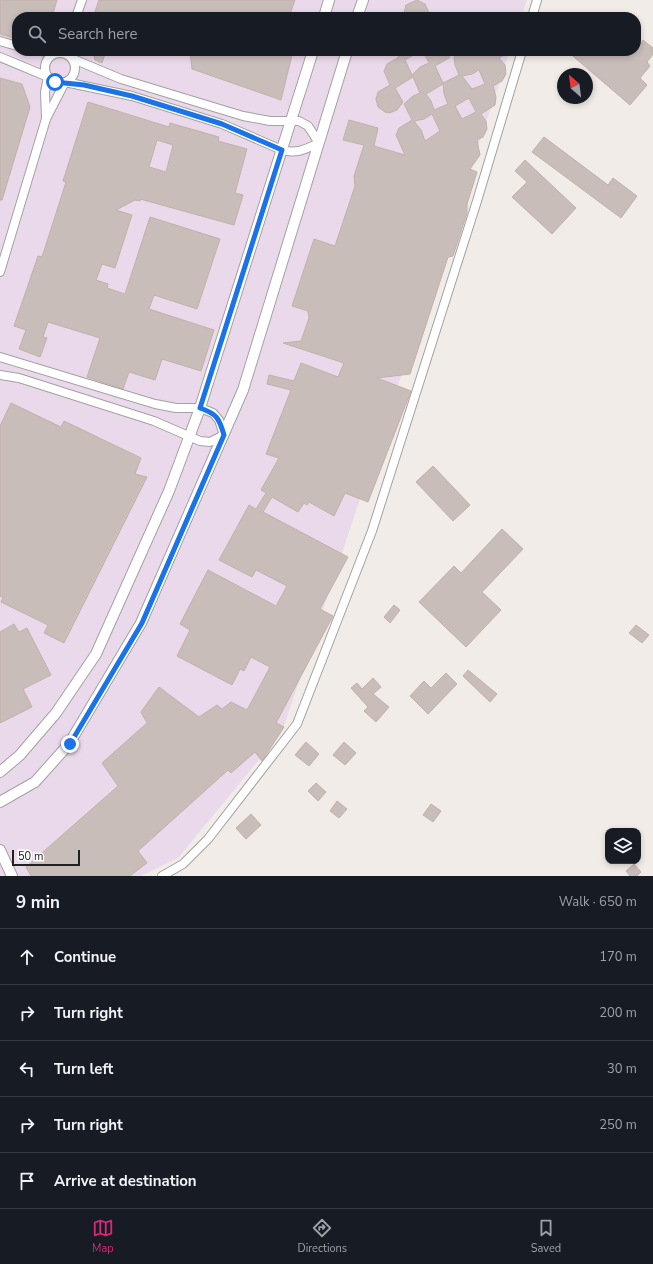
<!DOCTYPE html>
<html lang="en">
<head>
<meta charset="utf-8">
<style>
  :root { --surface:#171b24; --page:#20242c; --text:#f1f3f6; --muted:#9ea1a6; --line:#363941; --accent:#db2777 }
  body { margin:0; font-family:"Nunito Sans",sans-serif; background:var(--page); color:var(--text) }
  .controls { position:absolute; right:12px; bottom:12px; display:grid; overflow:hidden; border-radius:8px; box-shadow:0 2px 6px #0003 }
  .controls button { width:36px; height:36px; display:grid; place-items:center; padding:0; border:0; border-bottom:1px solid var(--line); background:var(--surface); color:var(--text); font:20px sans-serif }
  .compass { position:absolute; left:557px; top:68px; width:36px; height:36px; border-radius:50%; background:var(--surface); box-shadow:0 2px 6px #0003; rotate:332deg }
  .scale { position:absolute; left:12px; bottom:10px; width:68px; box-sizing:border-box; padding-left:4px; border:2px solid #212121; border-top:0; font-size:11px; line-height:14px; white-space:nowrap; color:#212121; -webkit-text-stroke:3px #fff; paint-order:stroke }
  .stop { position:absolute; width:12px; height:12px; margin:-9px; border:3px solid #1a73e8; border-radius:50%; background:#fff }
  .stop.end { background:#1a73e8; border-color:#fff; box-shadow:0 1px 4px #0008 }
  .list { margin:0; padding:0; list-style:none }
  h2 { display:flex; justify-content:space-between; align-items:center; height:52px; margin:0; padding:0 16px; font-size:17px }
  h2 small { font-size:13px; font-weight:400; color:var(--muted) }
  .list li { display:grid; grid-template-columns:26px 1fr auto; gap:12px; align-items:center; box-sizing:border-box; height:56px; padding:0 16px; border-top:1px solid var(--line) }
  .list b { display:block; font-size:15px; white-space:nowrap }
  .list em { font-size:13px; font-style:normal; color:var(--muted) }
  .icon { flex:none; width:22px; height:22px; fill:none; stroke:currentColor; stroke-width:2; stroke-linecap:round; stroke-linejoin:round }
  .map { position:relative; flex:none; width:653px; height:876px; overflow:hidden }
  .search { position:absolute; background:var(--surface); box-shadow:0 2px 6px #0003; left:12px; right:12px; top:12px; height:44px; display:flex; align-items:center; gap:10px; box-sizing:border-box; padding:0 14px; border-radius:16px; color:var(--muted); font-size:15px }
  .sheet { height:332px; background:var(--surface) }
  nav { display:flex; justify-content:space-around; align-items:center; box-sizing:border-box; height:56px; border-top:1px solid var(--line); background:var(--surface); font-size:11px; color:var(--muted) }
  nav a { display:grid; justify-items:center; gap:2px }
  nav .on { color:var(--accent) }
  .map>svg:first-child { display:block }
  .industrial { fill:#ead9ea }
  .building { fill:#c9bdba; stroke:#c3b0a9; fill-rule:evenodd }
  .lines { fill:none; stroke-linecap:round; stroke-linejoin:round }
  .minor-casing { stroke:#a2a2a2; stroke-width:10 }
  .tertiary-casing { stroke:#a2a2a2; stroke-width:12 }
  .minor { stroke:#fff; stroke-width:8 }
  .tertiary { stroke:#fff; stroke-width:10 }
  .route { stroke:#1a73e8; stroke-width:5 }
</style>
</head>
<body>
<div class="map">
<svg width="653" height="876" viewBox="0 0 653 876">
  <rect width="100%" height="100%" fill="#f1ece7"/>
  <path class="industrial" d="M 0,0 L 527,0 L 521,17 L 17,17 L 17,51 L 510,51 L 282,732 L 178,858 L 141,876 L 0,876 Z"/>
  <g class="building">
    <path d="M 0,0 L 57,0 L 52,17 L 17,17 L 17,39 L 0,34 Z"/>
    <path d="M 99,0 L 295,0 L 289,17 L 93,17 Z"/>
    <path d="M 417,0 L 425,4 L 431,17 L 403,17 L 406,5 Z"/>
    <path d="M 643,40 L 653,48 L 653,54 L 647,62 L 650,66 L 640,78 L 647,85 L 630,105 L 567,51 L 636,51 Z"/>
    <path d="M 93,51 L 106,51 L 102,63 L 95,60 Z"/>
    <path d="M 190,51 L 293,51 L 281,100 L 192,69 Z"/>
    <path d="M 396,51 L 420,51 L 405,60 L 412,75 L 420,67 L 429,63 L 423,51 L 450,51 L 449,58 L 435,66 L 443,83 L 459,75 L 455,65 L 454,57 L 460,51 L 511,51 L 499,58 L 505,65 L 506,74 L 502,81 L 493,86 L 496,97 L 495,105 L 481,114 L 486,121 L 487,129 L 483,137 L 477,140 L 480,155 L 470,169 L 477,172 L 467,204 L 467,213 L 453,256 L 448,257 L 410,374 L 377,378 L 411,391 L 368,502 L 345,493 L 334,516 L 309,502 L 307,505 L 304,503 L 298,512 L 272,497 L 263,512 L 348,557 L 320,609 L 333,616 L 276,723 L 284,727 L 262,761 L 255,752 L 231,773 L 228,770 L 138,851 L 147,863 L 130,876 L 31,876 L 26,867 L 118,786 L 102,763 L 147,723 L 141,712 L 159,687 L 199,717 L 217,705 L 222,709 L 231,702 L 247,710 L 270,667 L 251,657 L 244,671 L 240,669 L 232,685 L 177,656 L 190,630 L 180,624 L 208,570 L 276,606 L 287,586 L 256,570 L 252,577 L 219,560 L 249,505 L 256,509 L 266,493 L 261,490 L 279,458 L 266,454 L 291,390 L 267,384 L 269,375 L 294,381 L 301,363 L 338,377 L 344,363 L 283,343 L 301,341 L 309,318 L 308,311 L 292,306 L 314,239 L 335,246 L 355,186 L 354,176 L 364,145 L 343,140 L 349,120 L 378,128 L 374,146 L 405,155 L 396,135 L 399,128 L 412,120 L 404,104 L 413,96 L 420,93 L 413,77 L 395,88 L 403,102 L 397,110 L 389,113 L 385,112 L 378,107 L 376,99 L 378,92 L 390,85 L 384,71 L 387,64 L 399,57 ZM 479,70 L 485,84 L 472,89 L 462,76 L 472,74 ZM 443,84 L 444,94 L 448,104 L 434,110 L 431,101 L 426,94 ZM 469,98 L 476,112 L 462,119 L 455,106 ZM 432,114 L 440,131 L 425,141 L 421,130 L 414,121 L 424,119 Z"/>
    <path d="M 0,78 L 22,84 L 30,107 L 2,200 L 0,200 Z"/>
    <path d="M 88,102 L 169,127 L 170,123 L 219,137 L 218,141 L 247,149 L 235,193 L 243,195 L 234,225 L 140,199 L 140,201 L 135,200 L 116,210 L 132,215 L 115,268 L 102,264 L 96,280 L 108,284 L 107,288 L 125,294 L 150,217 L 220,239 L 197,309 L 154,295 L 149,309 L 214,330 L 201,371 L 162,359 L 155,380 L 129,372 L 123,389 L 87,377 L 100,338 L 48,322 L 43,337 L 47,338 L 40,357 L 19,349 L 26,330 L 14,326 L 38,256 L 42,257 L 66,182 L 63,181 ZM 157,140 L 173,145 L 166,172 L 149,167 Z"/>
    <path d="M 544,137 L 608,185 L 613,178 L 637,196 L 621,218 L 532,152 Z"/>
    <path d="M 525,160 L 576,208 L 552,234 L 512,197 L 527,182 L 515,171 Z"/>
    <path d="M 11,403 L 61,427 L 64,421 L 141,458 L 135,474 L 147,477 L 64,643 L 44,633 L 48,625 L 1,602 L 3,598 L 0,596 L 0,426 Z"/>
    <path d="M 433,466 L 470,505 L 453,521 L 416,482 Z"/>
    <path d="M 502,529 L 523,549 L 482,592 L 501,610 L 466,647 L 419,602 L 454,566 L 461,573 Z"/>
    <path d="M 394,605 L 400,610 L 390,623 L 384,617 Z"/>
    <path d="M 14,624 L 19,632 L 27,628 L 51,675 L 23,689 L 32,707 L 0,723 L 0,632 Z"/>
    <path d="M 636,625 L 649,635 L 642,643 L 629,633 Z"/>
    <path d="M 468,670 L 497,694 L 490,702 L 463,676 Z"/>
    <path d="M 446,673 L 457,684 L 428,714 L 410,696 L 424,681 L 431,688 Z"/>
    <path d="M 373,678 L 381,687 L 373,694 L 389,707 L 376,722 L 364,711 L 368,707 L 351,688 L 357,683 L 362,689 Z"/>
    <path d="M 306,742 L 319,754 L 309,766 L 295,755 Z"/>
    <path d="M 344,742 L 356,753 L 345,765 L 333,755 Z"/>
    <path d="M 316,783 L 326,792 L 318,801 L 308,791 Z"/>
    <path d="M 337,801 L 347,809 L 339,818 L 330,811 Z"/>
    <path d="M 431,804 L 441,811 L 433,822 L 423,815 Z"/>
    <path d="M 251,814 L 261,825 L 246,839 L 236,828 Z"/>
    <path d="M 634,864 L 641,872 L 637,876 L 630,876 L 626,871 Z"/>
  </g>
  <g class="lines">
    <g class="minor-casing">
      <g id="minor">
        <path d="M 76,17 L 82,0"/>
        <path d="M 532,17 L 537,0"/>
        <path d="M 0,41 L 17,46"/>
        <path d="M 41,51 L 55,53"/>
        <circle cx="60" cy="68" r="15"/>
        <path d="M 0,57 L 48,77 L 45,92 L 46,118"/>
        <path d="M 0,272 L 46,119 L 65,82 L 132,96 L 222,124 L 282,150 C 297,154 306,149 319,143 L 308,126 L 299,121 L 270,121 L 243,116 L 121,79 L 73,59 L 74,51"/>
        <path d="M 0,357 L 155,404 L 176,408 L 200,408 L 213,413 L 219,420 L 224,435 L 210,442 L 200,441 L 154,421 L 19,378 L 0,375"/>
        <path d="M 162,876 L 183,864 L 208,839 L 297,724 L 372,531 L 477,201 L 522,51"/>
      </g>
    </g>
    <g class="tertiary-casing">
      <g id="tertiary">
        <path d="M 324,17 L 329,0"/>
        <path d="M 357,17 L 363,0"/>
        <path d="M 0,772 L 20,755 L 56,713 L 96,654 L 169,491 L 200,408 L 313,51"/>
        <path d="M 0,802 L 35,782 L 69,744 L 141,623 L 243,390 L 347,51"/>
        <path d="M 0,850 L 12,876"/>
      </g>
    </g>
    <use href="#minor" class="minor"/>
    <use href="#tertiary" class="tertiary"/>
  </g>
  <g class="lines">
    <path class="route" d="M 55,82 L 84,85 L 132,96 L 222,124 L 282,150 L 200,408 C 217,414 219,418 224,435 L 142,623 L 70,744"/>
  </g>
</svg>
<div class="controls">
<button><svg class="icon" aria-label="layers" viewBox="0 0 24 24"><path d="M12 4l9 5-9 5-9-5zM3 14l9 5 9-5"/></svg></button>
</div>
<svg class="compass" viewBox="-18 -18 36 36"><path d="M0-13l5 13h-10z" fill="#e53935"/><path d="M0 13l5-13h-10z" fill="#9ea1a6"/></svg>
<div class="scale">50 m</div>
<div class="stop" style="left:55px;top:82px"></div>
<div class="stop end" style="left:70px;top:744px"></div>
<div class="search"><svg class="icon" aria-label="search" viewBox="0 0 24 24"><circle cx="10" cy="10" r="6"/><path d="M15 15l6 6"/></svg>Search here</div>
</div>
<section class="sheet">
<h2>9 min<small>Walk · 650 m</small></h2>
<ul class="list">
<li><svg class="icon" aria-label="ahead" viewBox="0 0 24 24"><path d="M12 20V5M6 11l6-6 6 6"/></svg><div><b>Continue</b></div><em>170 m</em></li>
<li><svg class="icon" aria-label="right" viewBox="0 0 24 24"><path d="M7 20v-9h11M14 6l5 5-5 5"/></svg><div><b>Turn right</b></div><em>200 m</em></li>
<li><svg class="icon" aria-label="left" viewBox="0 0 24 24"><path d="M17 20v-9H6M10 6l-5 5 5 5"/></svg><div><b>Turn left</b></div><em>30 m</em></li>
<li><svg class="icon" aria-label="right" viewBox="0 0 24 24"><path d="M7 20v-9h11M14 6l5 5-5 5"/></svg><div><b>Turn right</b></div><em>250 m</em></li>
<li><svg class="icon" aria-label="arrive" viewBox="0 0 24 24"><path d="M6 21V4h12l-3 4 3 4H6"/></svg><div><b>Arrive at destination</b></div></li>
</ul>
</section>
<nav>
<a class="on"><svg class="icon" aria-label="map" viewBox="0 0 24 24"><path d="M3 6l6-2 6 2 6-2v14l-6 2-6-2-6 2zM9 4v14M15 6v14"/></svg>Map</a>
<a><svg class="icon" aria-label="directions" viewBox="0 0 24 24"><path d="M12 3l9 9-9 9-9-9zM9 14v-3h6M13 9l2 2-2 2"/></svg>Directions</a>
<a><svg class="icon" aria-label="saved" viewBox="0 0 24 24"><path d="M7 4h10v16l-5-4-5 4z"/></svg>Saved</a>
</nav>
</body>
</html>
